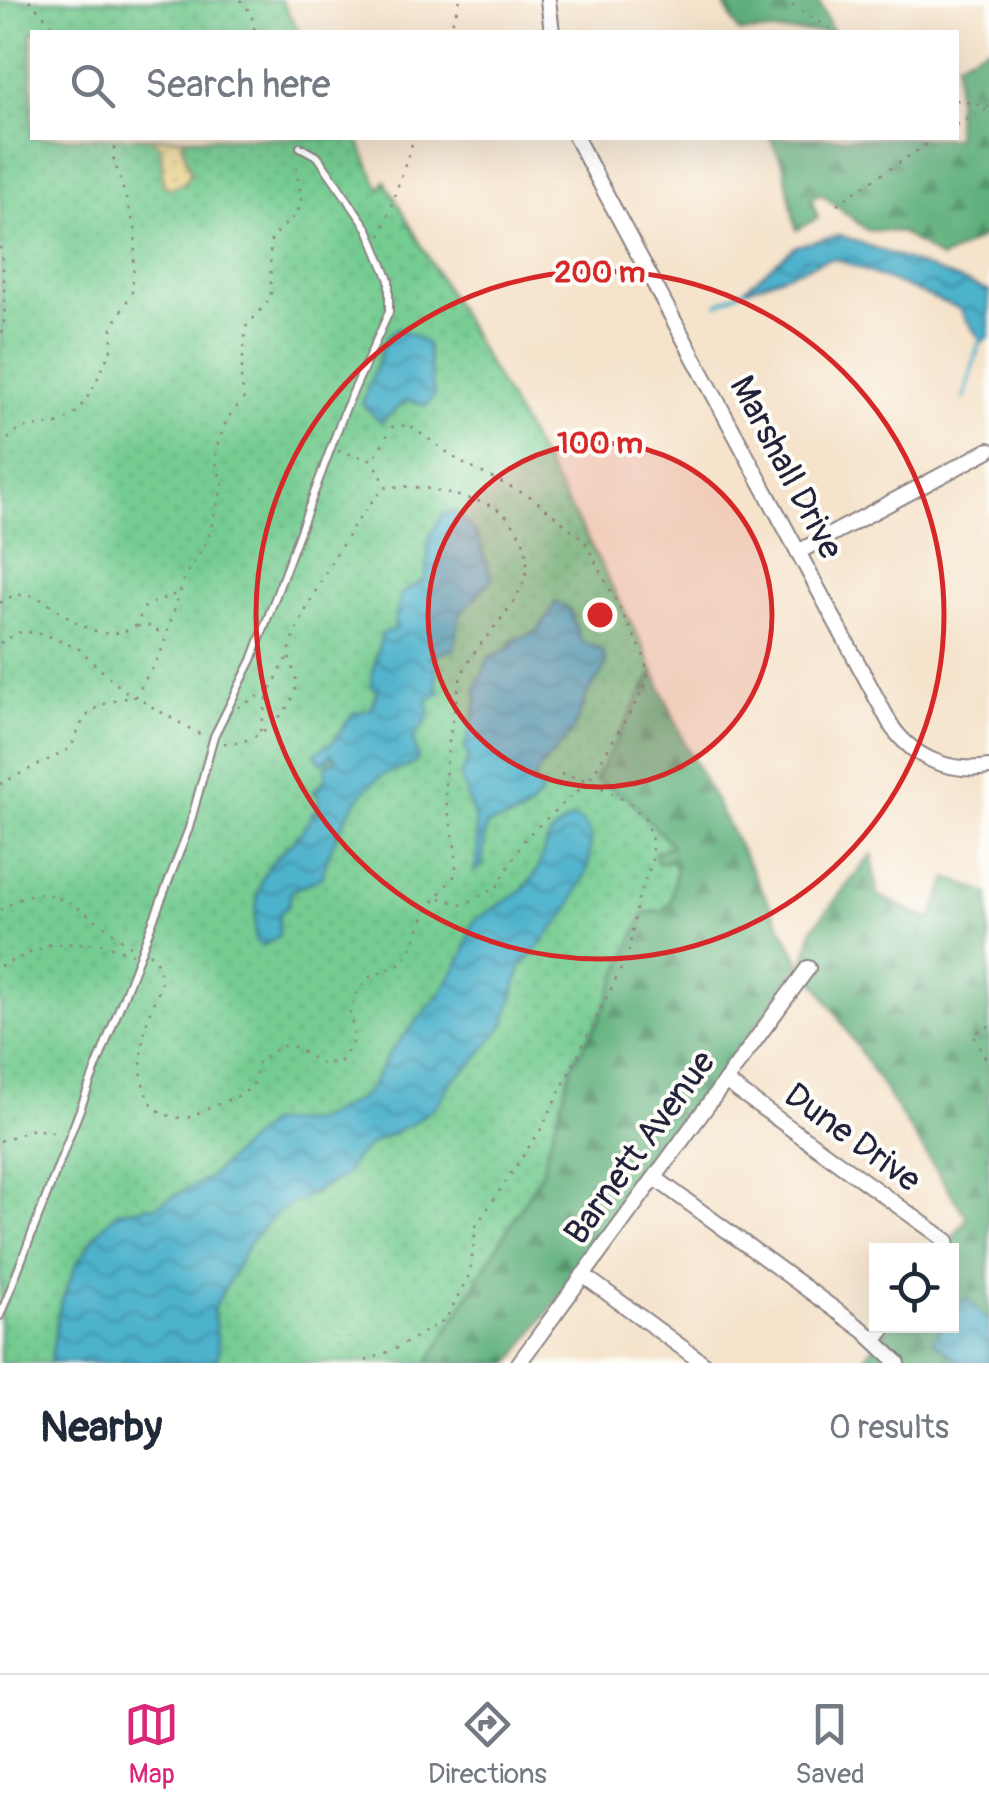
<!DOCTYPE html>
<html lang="en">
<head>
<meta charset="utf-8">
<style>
  :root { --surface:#fff; --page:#f2f2f3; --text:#1f2937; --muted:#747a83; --line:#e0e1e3; --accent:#db2777 }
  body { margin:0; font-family:Pangolin,sans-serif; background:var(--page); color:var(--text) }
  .controls { position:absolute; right:30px; bottom:30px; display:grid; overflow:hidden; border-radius:0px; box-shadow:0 10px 40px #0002 }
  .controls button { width:90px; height:90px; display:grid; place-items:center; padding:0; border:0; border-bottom:2px solid var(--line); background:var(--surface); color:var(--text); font:50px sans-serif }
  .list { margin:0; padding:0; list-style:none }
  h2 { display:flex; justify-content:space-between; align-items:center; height:130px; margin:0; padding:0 40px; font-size:42px }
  h2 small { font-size:32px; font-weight:400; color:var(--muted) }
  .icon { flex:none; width:55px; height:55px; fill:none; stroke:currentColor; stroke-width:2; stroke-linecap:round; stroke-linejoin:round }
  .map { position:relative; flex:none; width:989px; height:1363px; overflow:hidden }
  .search { position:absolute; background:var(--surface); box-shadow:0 10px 40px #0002; left:30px; right:30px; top:30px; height:110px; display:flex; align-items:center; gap:25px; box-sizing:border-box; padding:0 35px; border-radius:0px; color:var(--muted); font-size:38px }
  .sheet { height:310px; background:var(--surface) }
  nav { display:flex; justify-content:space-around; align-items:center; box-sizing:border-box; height:140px; border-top:2px solid var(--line); background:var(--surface); font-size:28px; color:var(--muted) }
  nav a { display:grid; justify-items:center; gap:5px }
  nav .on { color:var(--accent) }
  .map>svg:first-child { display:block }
  .grass { fill:url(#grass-dots); stroke:#4b7766; stroke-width:2.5 }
  .forest { fill:url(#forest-firs); stroke:#40695b; stroke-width:2.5 }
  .sand { fill:url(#sand-dots); stroke:#887e6c; stroke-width:2.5 }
  .water { fill:url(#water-waves); stroke:#386a84; stroke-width:2.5 }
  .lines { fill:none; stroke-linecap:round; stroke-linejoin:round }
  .stream { stroke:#4db2cc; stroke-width:4 }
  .lane-casing { stroke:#8c8283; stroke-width:10 }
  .street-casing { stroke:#8c8283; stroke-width:18 }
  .path { stroke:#8c8283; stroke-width:2.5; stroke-dasharray:2.5 8; stroke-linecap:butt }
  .lane { stroke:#fff; stroke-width:6 }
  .street { stroke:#fff; stroke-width:14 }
  .ring { fill:none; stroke:#d62828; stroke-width:5 }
  .labels { text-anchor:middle; stroke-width:8; stroke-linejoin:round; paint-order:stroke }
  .street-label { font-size:35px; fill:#22223b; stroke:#fdfcf7 }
  .centre { fill:#d62828; stroke:#fdfcf7; stroke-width:5 }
  .ring-label { font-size:30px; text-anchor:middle; font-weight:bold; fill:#d62828; stroke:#fdfcf7; stroke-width:8; stroke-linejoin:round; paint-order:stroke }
</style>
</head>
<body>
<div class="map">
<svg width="989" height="1363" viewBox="0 0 989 1363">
  <defs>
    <pattern id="grass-dots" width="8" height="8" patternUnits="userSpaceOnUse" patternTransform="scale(2.5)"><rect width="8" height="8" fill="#74cc91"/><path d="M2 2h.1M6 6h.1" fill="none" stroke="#64af7e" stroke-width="1.8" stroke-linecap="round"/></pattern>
    <pattern id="forest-firs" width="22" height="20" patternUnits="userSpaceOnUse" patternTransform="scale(2.5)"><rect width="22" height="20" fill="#5fb07b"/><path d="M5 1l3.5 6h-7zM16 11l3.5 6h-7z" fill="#4e8f66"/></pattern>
    <pattern id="sand-dots" width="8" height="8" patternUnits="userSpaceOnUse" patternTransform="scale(2.5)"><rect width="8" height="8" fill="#eeda9e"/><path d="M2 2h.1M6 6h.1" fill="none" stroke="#ccbb89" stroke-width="1.8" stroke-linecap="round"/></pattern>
    <pattern id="water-waves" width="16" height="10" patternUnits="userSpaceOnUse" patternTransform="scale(2.5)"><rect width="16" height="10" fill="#4db2cc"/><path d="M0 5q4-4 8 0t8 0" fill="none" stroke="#4090a7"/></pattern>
  </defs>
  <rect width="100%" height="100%" fill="#fdfcf7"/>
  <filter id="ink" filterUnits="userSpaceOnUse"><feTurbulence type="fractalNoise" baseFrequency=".01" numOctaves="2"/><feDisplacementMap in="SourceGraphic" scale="20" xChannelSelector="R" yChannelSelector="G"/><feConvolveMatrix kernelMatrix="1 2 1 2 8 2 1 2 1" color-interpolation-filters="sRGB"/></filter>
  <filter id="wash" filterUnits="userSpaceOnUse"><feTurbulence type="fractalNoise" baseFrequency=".0048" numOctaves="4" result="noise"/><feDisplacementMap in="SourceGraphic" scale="40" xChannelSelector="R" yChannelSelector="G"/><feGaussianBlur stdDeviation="2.25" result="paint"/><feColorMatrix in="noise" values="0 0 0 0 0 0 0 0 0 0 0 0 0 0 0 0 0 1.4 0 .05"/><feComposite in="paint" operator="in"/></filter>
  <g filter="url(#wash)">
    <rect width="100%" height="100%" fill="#f5e3cb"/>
    <path class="grass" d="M 0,0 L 281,0 L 299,32 L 32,32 L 32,138 L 357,138 L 380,190 L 385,181 L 590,544 L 644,649 L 685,744 L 798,959 L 504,1363 L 0,1363 Z"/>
    <g class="forest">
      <path d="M 721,0 L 818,0 L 833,32 L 739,32 Z"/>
      <path d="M 989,46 L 989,234 L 941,259 L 900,232 L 867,230 L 821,194 L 811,199 L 818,218 L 796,230 L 784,166 L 770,138 L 956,138 L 957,62 Z"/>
      <path d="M 654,671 L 685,744 L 801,964 L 511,1363 L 428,1363 L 540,1175 L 572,1065 L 599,1020 L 644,913 L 664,911 L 671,902 L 676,868 L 669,860 L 658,864 L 655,852 L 672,846 L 627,797 L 595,780 Z"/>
      <path d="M 872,854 L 877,895 L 931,920 L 948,878 L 989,894 L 989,1363 L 861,1363 L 889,1326 L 952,1326 L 952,1250 L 944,1250 L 967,1218 L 804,964 L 813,928 Z"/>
    </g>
    <path class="sand" d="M 152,138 L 184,138 L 182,146 L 191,172 L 184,183 L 170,188 L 163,185 L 161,147 Z"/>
    <g class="water">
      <path d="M 840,235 L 989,291 L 989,337 L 982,342 L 958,308 L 839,260 L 828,259 L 742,291 L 796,246 Z"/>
      <path d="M 399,328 L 427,344 L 434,397 L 426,405 L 407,400 L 381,422 L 362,404 L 387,337 Z"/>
      <path d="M 456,512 L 477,535 L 492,579 L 460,614 L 454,649 L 429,657 L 436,660 L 437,690 L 442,691 L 427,701 L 430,716 L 413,739 L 418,760 C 408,771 393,768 382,776 C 353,795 330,844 322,877 L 291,891 L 288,907 L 279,914 L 279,936 L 261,946 L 255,940 C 256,918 254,888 268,868 C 281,849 306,834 312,812 L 318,811 L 319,795 L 313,791 L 325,780 L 326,765 L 336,760 L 331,753 L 329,760 L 320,762 L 315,753 L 334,741 L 353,713 L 371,709 L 378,690 L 371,687 C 370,673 380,651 381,634 L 397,628 L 394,624 L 401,594 L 425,579 L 430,536 L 443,514 Z"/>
      <path d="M 556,602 L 569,609 L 581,641 L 602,650 C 614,670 592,681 586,697 C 581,710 579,721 571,733 C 558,751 540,761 534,783 L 542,792 C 524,821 514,816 486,825 L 482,867 L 474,871 L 478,855 L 475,820 L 460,776 L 469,759 L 465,748 L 478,699 L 475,691 L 489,657 L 513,647 L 510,642 L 538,631 Z"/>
      <path d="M 574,818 L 585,824 L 591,837 L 588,869 L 567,913 L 521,967 L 505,1024 L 472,1064 L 453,1079 L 437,1105 L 412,1124 L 373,1142 L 353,1160 L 347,1174 L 277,1212 L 250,1242 L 213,1310 L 219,1349 L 216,1363 L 50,1363 L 60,1305 L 77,1263 L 98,1232 L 117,1212 L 155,1206 L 208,1178 L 268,1123 L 315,1121 L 359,1099 L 370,1089 L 389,1053 L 442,992 L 464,953 L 473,922 C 489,909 510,902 526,886 C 551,861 533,836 574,818 Z"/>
      <path d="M 966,1297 L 989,1322 L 989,1363 L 962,1363 L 932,1340 L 943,1326 L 952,1326 L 952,1315 Z"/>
    </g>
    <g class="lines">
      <g class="stream">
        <path d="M 718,304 L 745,289"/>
        <path d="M 964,399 L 981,336"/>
      </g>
    </g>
  </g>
  <g filter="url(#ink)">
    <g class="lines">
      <g class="lane-casing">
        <path id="lane" d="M 0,1316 L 189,828 L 214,736 L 252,660 L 345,410 L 389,312 L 389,280 L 368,229 L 318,157 L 300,147"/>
      </g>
      <g class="street-casing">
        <g id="street">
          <path d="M 548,0 L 552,32"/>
          <path d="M 576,138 L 892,727 C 915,759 950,773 989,767"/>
          <path d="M 798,552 L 989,450"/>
          <path d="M 725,1081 L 947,1241 L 940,1250"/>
          <path d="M 655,1178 L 863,1330 L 898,1363"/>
          <path d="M 583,1275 L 703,1363"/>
          <path d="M 875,1340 L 886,1326"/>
          <path d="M 519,1363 L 808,968"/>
        </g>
      </g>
      <g class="path">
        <path d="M 29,0 L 59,32"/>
        <path d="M 240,0 L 251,13 L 255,32"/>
        <path d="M 783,0 L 836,32"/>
        <path d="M 449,32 L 460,0"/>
        <path d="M 956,100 L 989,107"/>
        <path d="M 956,125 L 989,108"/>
        <path d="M 837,204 L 936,138"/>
        <path d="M 381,236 L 414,138"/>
        <path d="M 0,247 C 4,264 8,326 0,338"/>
        <path d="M 0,446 L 21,428 L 57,424 L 74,415 L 92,391 L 112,347 L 112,328 L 132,292 L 136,231 L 113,157 L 116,138"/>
        <path d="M 338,451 L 373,460 L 392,427 L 409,425 L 462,463 L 533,498 L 584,540 L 643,653 L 648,674 L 645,687 L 589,781 L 629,803 L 645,819 L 652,840 L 652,862 L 638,899 L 628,955 L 541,1129 L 476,1226 L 470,1273 L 446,1319 L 397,1348 L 361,1363"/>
        <path d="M 0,603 C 47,568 75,657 135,627 L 145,606 L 176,594"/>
        <path d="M 137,626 L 151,626 L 165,637"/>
        <path d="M 0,643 L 22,631 L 46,635 L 79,649 L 123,690 L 206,738"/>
        <path d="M 271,689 L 288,656"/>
        <path d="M 238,707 L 269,691 L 260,732"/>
        <path d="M 224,743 C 251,748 293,714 296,685 C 298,674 289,665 289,655 C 290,629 362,502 385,489"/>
        <path d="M 0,784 L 71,748 C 86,707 93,705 136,696 L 161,652 L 185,576 L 207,541 L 223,485 L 215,460 L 217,446 L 227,419 L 244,398 L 241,377 L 246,327 L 271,298 L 270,243 C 277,227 295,222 300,206 C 304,189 293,176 298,159"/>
        <path d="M 440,898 L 463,905 L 497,887 L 526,837 L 589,781 L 557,773"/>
        <path d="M 0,910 C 11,904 24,895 36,894 C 70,893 105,929 132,947"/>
        <path d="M 149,953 C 157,961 161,970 161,981 C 160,993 153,1001 150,1011 C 138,1048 129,1120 187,1118 L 244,1093 L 253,1085 L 258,1062 L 281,1046 L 295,1047 L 322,1064 L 341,1061 L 355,1040 L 350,1012 L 358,991 L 370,977 L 398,965 L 409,954 L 427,909 L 455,875 C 460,845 445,814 445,784 C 446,752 453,717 459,685 C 468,635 555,593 518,532 C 508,514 496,506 477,501 C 452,494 412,482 387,488 L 373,460"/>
        <path d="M 0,966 L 51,944 L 100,943 L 132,954"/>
        <path d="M 989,1026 L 973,1034 L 989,1065"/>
        <path d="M 0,1141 L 33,1129 L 59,1133"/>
      </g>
      <use href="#lane" class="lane"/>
      <use href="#street" class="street"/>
    </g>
  </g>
  <circle cx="600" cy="615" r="172" fill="#d62828" fill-opacity=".12"/>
  <g class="ring">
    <circle cx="600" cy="615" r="172"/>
    <circle cx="600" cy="615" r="344"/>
  </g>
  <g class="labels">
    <g class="street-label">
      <text transform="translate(787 467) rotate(62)" y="12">Marshall Drive</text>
      <text transform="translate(853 1137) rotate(36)" y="12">Dune Drive</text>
      <text transform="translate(639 1147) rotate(-54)" y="12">Barnett Avenue</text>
    </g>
  </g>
  <circle cx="600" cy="615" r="15" class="centre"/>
  <g class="ring-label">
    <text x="600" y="282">200 m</text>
    <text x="600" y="453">100 m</text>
  </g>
</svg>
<div class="controls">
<button><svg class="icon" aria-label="locate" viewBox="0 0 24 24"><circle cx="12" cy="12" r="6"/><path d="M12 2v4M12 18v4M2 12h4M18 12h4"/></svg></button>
</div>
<div class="search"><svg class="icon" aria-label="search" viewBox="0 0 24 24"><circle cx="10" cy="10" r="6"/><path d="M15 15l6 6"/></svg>Search here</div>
</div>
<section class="sheet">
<h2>Nearby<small>0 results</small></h2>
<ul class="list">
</ul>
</section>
<nav>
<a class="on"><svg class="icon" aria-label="map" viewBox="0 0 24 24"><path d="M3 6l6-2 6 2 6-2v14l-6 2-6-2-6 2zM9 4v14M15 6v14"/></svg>Map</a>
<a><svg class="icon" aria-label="directions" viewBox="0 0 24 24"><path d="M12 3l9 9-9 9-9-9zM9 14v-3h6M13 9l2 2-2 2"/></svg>Directions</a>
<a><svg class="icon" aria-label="saved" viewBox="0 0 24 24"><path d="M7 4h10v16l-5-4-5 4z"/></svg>Saved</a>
</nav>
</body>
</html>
